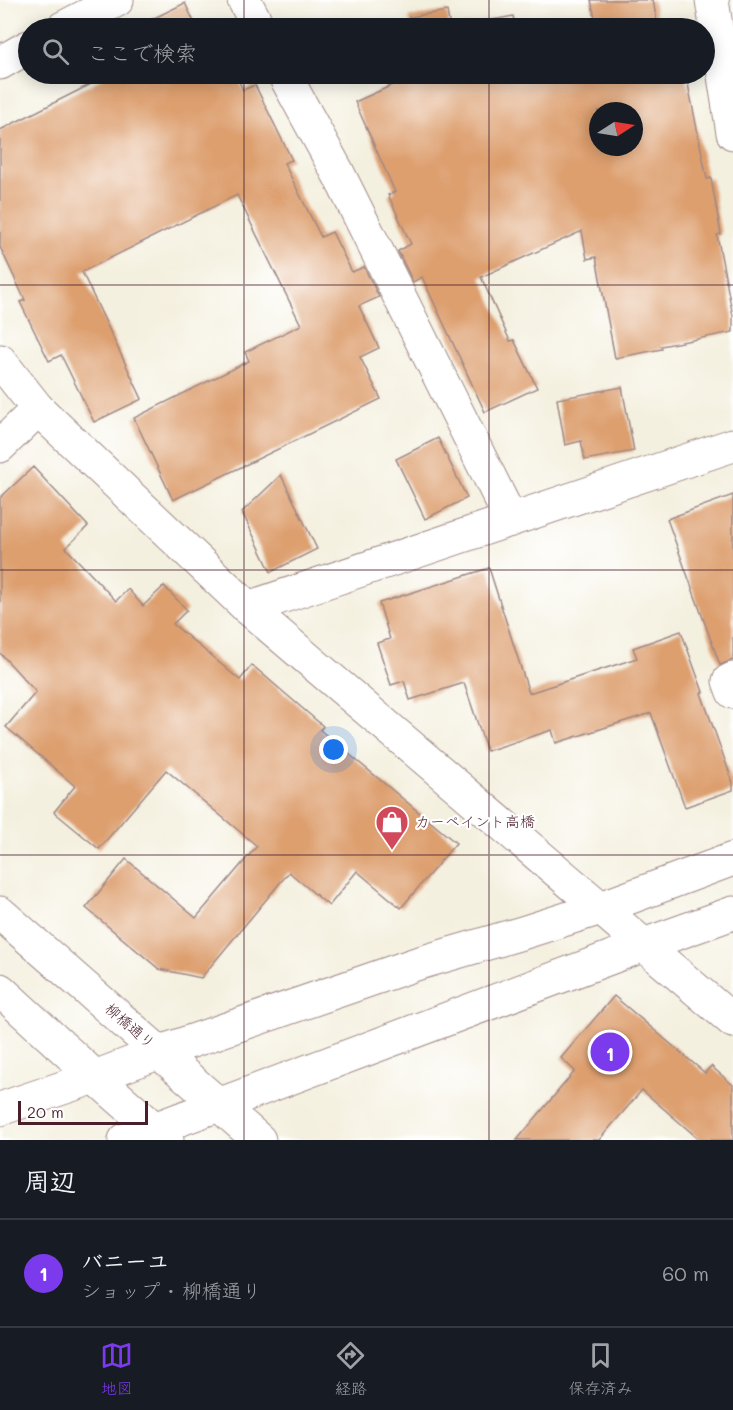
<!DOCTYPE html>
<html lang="ja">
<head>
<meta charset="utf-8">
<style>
  :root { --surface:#171b24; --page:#20242c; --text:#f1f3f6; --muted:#9ea1a6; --line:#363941; --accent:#7c3aed }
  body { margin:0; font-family:Mali,"Klee One",sans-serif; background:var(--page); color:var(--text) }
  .compass { position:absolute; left:589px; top:102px; width:54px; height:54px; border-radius:50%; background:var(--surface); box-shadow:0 3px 15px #0003; rotate:78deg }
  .scale { position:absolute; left:18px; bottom:15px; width:130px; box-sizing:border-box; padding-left:6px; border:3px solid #4a1f2b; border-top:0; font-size:16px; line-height:21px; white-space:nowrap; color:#4a1f2b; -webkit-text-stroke:4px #fff; paint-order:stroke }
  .you { position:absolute; left:334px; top:750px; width:21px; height:21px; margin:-15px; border:4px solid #fff; border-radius:50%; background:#1a73e8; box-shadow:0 0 0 9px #1a73e833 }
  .badge { display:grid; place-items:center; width:39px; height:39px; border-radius:50%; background:var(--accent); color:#fff; font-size:20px; font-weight:700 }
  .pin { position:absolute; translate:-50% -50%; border:3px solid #fff; box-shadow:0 2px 6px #0006 }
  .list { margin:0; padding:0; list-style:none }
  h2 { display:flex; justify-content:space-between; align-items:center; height:78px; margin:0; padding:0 24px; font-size:26px }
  h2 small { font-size:20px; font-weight:400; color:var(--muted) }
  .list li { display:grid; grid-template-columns:39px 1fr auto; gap:18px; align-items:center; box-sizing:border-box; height:108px; padding:0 24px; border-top:2px solid var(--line) }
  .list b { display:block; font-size:22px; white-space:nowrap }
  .list p { margin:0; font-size:20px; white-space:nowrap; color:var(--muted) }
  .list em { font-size:20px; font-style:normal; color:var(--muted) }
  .icon { flex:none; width:33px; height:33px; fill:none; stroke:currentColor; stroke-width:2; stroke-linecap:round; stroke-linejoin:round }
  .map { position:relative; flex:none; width:733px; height:1140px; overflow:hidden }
  .search { position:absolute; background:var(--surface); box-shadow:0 3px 15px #0003; left:18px; right:18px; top:18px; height:66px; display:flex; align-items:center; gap:15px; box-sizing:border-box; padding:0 21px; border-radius:33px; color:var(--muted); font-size:22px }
  .sheet { height:186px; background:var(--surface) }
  nav { display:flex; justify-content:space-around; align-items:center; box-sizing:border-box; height:84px; border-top:2px solid var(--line); background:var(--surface); font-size:16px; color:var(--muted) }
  nav a { display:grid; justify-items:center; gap:3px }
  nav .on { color:var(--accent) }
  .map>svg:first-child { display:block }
  .building { fill:#dd9f6e; fill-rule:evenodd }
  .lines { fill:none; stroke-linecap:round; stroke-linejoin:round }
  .minor-casing { stroke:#9f8885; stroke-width:35 }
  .tertiary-casing { stroke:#9f8885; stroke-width:35 }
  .minor { stroke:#fff; stroke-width:33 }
  .tertiary { stroke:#fff; stroke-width:33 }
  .grid { fill:none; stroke:#4a1f2b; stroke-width:1.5; stroke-opacity:0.55 }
  .labels { text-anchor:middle; stroke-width:4.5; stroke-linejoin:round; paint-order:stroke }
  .poi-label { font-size:15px; fill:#4a1f2b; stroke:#fff; text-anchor:start }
  .street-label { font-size:15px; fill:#4a1f2b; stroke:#fff }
</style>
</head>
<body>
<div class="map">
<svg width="733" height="1140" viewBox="0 0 733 1140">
  <rect width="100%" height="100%" fill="#fff"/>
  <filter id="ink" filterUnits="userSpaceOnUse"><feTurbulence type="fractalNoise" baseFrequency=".0167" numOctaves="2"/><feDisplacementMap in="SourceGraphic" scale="12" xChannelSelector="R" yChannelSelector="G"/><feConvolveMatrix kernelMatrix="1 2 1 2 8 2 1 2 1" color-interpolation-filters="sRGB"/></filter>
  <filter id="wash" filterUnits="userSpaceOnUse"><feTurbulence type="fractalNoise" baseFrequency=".008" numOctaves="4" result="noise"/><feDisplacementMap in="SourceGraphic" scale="24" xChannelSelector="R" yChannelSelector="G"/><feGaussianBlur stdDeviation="1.35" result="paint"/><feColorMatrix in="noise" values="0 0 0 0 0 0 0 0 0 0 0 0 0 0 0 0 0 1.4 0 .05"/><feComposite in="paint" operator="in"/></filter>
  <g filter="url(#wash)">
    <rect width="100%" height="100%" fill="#f4f0df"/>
    <g id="blocks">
      <g class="building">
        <path d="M 591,0 L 653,0 L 658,28 L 597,28 Z"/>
        <path d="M 185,3 L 197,28 L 152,28 L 148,21 Z"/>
        <path d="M 447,11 L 450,28 L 513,16 L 516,28 L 411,28 L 409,17 Z"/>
        <path d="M 111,74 L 236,74 L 243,90 L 255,85 L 292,160 L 284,163 L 321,237 L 332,232 L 352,272 L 364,267 L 379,297 L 359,306 L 379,348 L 360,357 L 381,399 L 173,500 L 134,418 L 249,361 L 245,352 L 301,325 L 237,195 L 82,272 L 142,399 L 94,422 L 61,355 L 49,361 L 20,302 L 25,300 L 0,247 L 0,130 Z"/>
        <path d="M 417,74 L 686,74 L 707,179 L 711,178 L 721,234 L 717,235 L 733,316 L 733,332 L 661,346 L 662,349 L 615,358 L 596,257 L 587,259 L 582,231 L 481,277 L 510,341 L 514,340 L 537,388 L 485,412 L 422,277 L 413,282 L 398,251 L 411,244 L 388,195 L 395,192 L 355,102 ZM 598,111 L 634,111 L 634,147 L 598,147 Z"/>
        <path d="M 622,387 L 634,451 L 585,460 L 581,441 L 565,445 L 557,399 Z"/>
        <path d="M 438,438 L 467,498 L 425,519 L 396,459 Z"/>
        <path d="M 33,467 L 88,526 L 66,548 L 116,601 L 128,589 L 143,606 L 164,586 L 187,610 L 173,624 L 240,680 L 252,665 L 323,726 L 320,730 L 456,843 L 401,908 L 357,871 L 329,906 L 289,872 L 201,978 L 159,969 L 86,908 L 126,859 L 196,918 L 257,846 L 166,770 L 99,849 L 54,812 L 75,786 L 6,727 L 36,692 L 0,653 L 0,498 Z"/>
        <path d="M 281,475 L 317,549 L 271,572 L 242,512 Z"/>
        <path d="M 733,495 L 733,660 L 720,665 L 667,519 Z"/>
        <path d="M 489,568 L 529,693 L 637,658 L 633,648 L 681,631 L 703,692 L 701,693 L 733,783 L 733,790 L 685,807 L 651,713 L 556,743 L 552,730 L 487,751 L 464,683 L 410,700 L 404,681 L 391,685 L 377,643 L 390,639 L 379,603 Z"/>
        <path d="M 614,996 L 705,1073 L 711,1066 L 733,1085 L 733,1140 L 700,1140 L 642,1090 L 599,1140 L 517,1140 L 575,1071 L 561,1058 Z"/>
      </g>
    </g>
  </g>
  <g filter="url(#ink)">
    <use href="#blocks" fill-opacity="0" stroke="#9f8885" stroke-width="1.5"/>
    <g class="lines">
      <g class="minor-casing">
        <g id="minor">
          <path d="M 244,0 L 259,28"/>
          <path d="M 712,0 L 733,133"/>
          <path d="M 63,28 L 117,0"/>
          <path d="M 0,63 L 28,47"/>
          <path d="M 284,74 L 338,173 L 511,520"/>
          <path d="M 0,361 L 38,409 L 248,608 L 733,1021"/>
          <path d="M 0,446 L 38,409"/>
          <path d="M 248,608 L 733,445"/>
          <path d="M 733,679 L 729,681 L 733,692"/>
        </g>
      </g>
      <g class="tertiary-casing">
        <g id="tertiary">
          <path d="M 0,913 L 259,1140"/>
          <path d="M 0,990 L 95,1077 L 167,1140"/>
          <path d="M 0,1109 L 95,1077 L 160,1052 L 416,964 L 522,933 L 601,908 L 733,859"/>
          <path d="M 125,1140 L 644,945 L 733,913"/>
        </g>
      </g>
      <use href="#minor" class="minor"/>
      <use href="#tertiary" class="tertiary"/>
    </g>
  </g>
  <path class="grid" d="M 244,0 L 244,28M 489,0 L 489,28M 244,74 L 244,1140M 489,74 L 489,1140M 0,285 L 733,285M 0,570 L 733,570M 0,855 L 733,855"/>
  <defs>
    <g id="shop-pin" transform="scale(1.725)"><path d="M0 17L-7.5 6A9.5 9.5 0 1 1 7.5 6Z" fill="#d1495b" stroke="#fff"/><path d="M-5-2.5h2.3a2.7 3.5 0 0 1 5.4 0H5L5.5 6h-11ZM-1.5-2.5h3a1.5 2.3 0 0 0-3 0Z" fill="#fff"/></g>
  </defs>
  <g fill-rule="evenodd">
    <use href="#shop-pin" x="392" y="822"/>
  </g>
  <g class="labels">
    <g class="poi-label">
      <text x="415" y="827">カーペイント高橋</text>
    </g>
    <g class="street-label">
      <text transform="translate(130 1026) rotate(41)" y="5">柳橋通り</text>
    </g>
  </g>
</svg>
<svg class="compass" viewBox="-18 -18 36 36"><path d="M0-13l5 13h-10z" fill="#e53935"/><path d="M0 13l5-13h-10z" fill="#9ea1a6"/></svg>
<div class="scale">20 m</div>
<div class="you"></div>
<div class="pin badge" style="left:610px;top:1052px">1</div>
<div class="search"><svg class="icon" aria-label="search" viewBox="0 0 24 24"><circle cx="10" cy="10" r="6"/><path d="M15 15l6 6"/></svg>ここで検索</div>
</div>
<section class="sheet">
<h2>周辺<small></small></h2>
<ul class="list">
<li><span class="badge">1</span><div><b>バニーユ</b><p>ショップ · 柳橋通り</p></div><em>60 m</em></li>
</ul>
</section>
<nav>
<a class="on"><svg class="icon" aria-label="map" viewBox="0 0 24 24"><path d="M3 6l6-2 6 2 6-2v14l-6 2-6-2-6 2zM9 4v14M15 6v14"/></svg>地図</a>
<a><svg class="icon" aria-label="directions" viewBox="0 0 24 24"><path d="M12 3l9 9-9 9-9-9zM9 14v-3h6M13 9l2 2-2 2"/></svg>経路</a>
<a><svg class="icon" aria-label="saved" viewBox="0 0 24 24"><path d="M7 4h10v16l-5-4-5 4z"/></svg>保存済み</a>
</nav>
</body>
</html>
